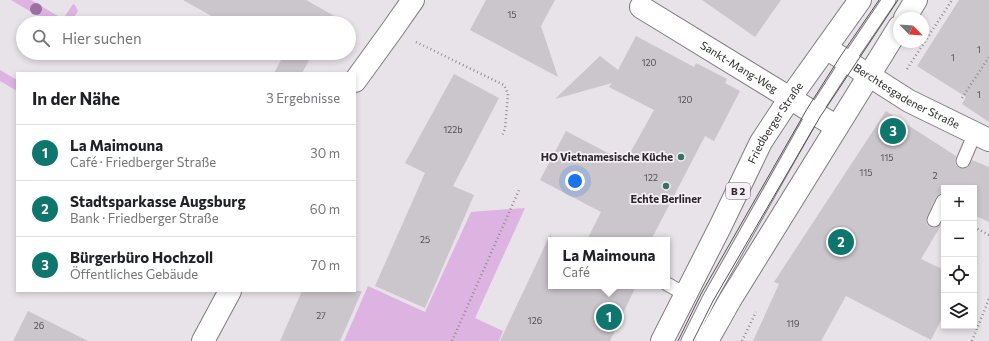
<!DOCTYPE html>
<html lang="de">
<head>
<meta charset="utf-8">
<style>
  :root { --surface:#fff; --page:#f2f2f2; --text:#202124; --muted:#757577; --line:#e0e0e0; --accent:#0f766e }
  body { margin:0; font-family:Commissioner,sans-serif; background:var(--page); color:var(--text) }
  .controls { position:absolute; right:12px; bottom:12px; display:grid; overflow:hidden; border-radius:0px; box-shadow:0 2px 6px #0003 }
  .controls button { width:36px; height:36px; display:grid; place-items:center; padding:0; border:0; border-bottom:1px solid var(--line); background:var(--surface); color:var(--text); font:20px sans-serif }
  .compass { position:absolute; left:893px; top:12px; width:36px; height:36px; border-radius:50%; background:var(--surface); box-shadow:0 2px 6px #0003; rotate:115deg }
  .you { position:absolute; left:575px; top:181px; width:14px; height:14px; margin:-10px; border:3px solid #fff; border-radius:50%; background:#1a73e8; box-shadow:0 0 0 6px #1a73e833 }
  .badge { display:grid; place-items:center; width:26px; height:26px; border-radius:50%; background:var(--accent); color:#fff; font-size:13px; font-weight:700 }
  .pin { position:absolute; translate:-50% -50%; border:2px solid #fff; box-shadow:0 1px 4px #0006 }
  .popup { position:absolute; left:548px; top:237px; width:122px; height:52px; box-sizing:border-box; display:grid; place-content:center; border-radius:0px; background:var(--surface); filter:drop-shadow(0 1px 3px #0005); font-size:13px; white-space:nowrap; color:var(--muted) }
  .popup b { font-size:15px; color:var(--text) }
  .popup::after { content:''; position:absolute; left:50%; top:100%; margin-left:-8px; border:8px solid transparent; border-top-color:var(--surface) }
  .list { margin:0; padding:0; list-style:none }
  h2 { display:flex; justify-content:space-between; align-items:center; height:52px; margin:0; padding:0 16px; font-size:17px }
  h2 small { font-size:13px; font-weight:400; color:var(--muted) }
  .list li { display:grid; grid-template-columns:26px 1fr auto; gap:12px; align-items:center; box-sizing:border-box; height:56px; padding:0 16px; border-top:1px solid var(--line) }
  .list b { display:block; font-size:15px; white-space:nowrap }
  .list p { margin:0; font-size:13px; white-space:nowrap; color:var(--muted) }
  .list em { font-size:13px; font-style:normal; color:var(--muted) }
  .icon { flex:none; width:22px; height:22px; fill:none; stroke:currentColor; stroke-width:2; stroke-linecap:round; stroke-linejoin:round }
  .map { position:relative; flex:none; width:989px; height:341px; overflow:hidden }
  .search { position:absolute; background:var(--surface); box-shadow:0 2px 6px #0003; left:16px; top:16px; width:340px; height:44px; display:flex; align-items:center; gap:10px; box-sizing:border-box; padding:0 14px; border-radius:22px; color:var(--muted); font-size:15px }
  .panel { position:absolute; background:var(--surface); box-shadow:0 2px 6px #0003; left:16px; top:72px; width:340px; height:220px; border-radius:0px }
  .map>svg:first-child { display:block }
  .green { fill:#ddb3e2 }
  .building { fill:#cbc5cc }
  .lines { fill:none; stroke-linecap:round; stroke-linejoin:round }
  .lane-casing { stroke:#827c82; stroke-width:15 }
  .street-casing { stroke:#827c82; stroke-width:24 }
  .primary-casing { stroke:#827c82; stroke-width:24 }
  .path { stroke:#928d92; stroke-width:2.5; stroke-dasharray:1 3; stroke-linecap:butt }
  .lane { stroke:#fff; stroke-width:13 }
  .street { stroke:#fff; stroke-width:22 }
  .primary { stroke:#fff; stroke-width:22 }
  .tram { stroke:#555255; stroke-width:1 }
  .tree { fill:#99729f }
  .poi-dot { fill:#357462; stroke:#f6eff6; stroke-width:1.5 }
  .labels { text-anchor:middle; stroke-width:3.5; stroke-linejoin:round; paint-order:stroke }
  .number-label { font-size:9px; fill:#524f52 }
  .shield { fill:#f6eff6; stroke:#676467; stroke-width:1 }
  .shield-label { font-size:10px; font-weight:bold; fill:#2a282a }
  .street-label { font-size:11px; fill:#2a282a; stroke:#f6eff6 }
  .poi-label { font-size:11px; font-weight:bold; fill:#2a282a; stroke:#f6eff6; text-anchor:end }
</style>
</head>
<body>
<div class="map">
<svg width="989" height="341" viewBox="0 0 989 341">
  <rect width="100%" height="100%" fill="#e8e2e9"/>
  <g class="green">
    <path d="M 11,0 L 31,0 L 63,19 L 73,4 L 75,5 L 78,11 L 70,23 L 50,23 Z"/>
    <path d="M 0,70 L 17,80 L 17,91 L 0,81 Z"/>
    <path d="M 525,208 L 475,318 L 503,331 L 499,341 L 344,341 L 368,286 L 425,312 L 471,212 Z"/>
  </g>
  <g class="building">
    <path d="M 183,0 L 306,0 L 347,23 L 224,23 Z"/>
    <path d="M 486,0 L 555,0 L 541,26 L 558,77 L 470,30 Z"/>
    <path d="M 702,0 L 781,0 L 755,37 Z"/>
    <path d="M 959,0 L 989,0 L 989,122 L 962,104 L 966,97 L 917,66 Z"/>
    <path d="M 636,36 L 694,67 L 696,63 L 727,79 L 725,83 L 740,91 L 714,141 L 705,136 L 651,240 L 587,240 L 601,212 L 540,180 L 566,131 L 625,162 L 654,110 L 609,87 L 612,83 L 555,99 L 600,56 L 618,70 Z"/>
    <path d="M 285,53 L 313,53 L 302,73 L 274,73 Z"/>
    <path d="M 454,74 L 499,98 L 453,186 L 474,195 L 425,308 L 375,286 L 425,173 L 405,163 Z"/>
    <path d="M 886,111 L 956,156 L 955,162 L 956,165 L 960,168 L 964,169 L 967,168 L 972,160 L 989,167 L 989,222 L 974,215 L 974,188 L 944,188 L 944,193 L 939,194 L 936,197 L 927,217 L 926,220 L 927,224 L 930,227 L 934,228 L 939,226 L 944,218 L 944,220 L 921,259 L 944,270 L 944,314 L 931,340 L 846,296 L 821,341 L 753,341 L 779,284 L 774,282 Z"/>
    <path d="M 551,233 L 551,286 L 636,286 L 610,341 L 500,341 Z"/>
    <path d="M 302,291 L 362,291 L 340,341 L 280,341 Z"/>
    <path d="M 28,311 L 88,341 L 13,341 Z"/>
  </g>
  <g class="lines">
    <g class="lane-casing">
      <g id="lane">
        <path d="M 963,161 L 975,133"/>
        <path d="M 934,220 L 943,201"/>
        <path d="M 667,284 L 685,294"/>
        <path d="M 688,341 L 709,299 L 814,113 L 847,62 L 889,0"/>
      </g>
    </g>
    <g class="street-casing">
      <g id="street">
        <path id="s1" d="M 641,7 L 837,127"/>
        <path id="s2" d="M 826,48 L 909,101 L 989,140"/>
        <path d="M 355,81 L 392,30 L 413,0"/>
        <path d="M 203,341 L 230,291"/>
      </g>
    </g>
    <g class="primary-casing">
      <g id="primary">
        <path d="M 905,18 L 916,0"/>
        <path id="s3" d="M 662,341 L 720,227 L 761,142 L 790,98 L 860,0"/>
        <path d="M 707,341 L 730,300 L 899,27"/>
      </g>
    </g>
    <g class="path">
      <path d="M 416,42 L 504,85 L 508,94 L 505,129 L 502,136"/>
      <path d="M 907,69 L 952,0"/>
      <path d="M 962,98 L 989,57"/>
      <path d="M 974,227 L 989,235"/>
      <path d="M 452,341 L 519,190"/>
      <path d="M 742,341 L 756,312"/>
      <path d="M 972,341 L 989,299"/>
    </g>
    <use href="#lane" class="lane"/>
    <use href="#street" class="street"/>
    <use href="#primary" class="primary"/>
    <g class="tram">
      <path d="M 678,341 L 701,294 L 807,109 L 840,57 L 879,0"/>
      <path d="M 693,341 L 713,301 L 820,117 L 898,0"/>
    </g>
  </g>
  <circle class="tree" cx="36" cy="9" r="6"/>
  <g class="poi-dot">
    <circle cx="681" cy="157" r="4"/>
    <circle cx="666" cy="186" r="4"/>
  </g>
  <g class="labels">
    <g class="number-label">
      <text x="512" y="18">15</text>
      <text x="979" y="53">1</text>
      <text x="953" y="61">1</text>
      <text x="649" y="66">120</text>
      <text x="979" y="98">1</text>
      <text x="685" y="103">120</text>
      <text x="453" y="133">122b</text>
      <text x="887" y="161">115</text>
      <text x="866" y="176">115</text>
      <text x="935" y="179">2</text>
      <text x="651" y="181">122</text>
      <text x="425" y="243">25</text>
      <text x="321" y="319">27</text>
      <text x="535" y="324">126</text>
      <text x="793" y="327">119</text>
      <text x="39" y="329">26</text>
    </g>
    <rect class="shield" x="726" y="183" width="24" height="16" rx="3"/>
    <g class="shield-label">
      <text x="738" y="195">B 2</text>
    </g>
    <g class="street-label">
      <text dy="4" stroke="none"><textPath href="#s1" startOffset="115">Sankt-Mang-Weg</textPath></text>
      <text dy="4" stroke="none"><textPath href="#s2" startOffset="94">Berchtesgadener Straße</textPath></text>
      <text dy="4" stroke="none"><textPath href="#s3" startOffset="246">Friedberger Straße</textPath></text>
    </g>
    <g class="poi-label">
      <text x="673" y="161">HO Vietnamesische Küche</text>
      <text x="666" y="203" text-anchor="middle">Echte Berliner</text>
    </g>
  </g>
</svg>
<div class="controls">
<button>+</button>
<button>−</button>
<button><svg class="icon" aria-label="locate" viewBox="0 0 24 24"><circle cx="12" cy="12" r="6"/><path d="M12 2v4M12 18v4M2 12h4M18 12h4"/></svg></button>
<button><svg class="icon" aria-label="layers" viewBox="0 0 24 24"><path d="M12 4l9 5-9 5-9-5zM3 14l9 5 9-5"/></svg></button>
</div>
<svg class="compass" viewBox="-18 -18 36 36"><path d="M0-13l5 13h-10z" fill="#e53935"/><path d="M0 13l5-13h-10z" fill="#757577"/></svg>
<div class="you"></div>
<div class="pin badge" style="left:609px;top:317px">1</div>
<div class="popup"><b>La Maimouna</b>Café</div>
<div class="pin badge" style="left:841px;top:242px">2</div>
<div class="pin badge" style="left:893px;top:131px">3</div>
<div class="search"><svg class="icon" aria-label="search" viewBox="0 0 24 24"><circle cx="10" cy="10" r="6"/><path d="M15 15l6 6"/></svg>Hier suchen</div>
<section class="panel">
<h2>In der Nähe<small>3 Ergebnisse</small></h2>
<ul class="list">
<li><span class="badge">1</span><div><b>La Maimouna</b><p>Café · Friedberger Straße</p></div><em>30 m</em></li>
<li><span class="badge">2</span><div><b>Stadtsparkasse Augsburg</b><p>Bank · Friedberger Straße</p></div><em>60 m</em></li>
<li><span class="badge">3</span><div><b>Bürgerbüro Hochzoll</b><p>Öffentliches Gebäude</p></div><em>70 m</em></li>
</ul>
</section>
</div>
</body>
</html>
